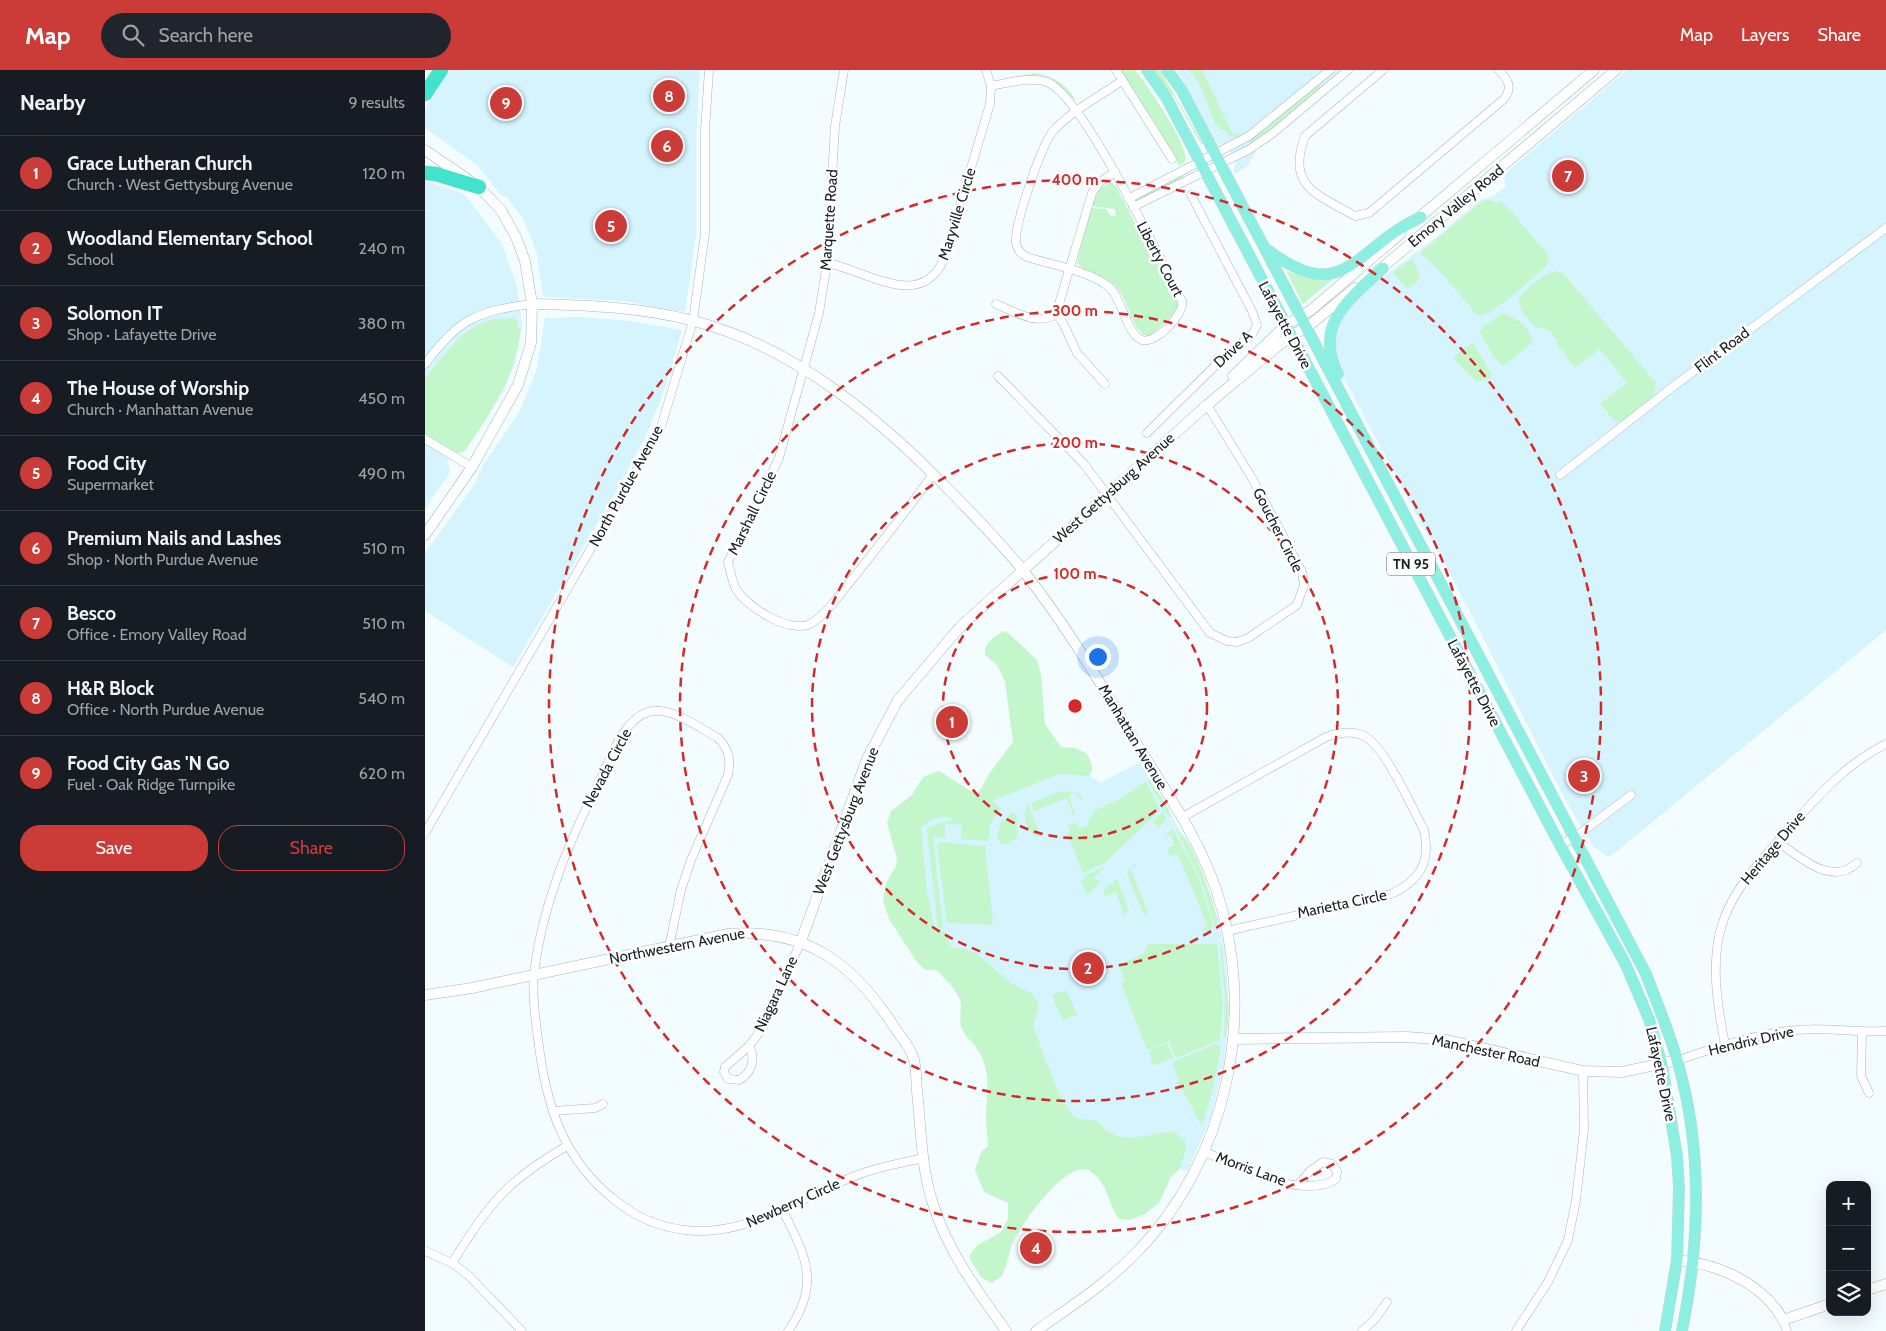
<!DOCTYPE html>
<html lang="en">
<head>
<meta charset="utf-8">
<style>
  :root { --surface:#171b24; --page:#20242c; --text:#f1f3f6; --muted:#9ea1a6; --line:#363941; --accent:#cb3c38 }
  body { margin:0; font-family:Cabin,sans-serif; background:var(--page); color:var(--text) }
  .controls { position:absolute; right:15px; bottom:15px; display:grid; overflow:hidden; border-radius:10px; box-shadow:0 5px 20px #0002 }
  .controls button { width:45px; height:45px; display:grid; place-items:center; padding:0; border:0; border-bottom:1px solid var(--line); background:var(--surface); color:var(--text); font:25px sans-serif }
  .you { position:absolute; left:672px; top:586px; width:18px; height:18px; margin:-12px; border:4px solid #fff; border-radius:50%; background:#1a73e8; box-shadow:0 0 0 8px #1a73e833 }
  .badge { display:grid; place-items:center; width:32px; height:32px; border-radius:50%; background:var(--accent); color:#fff; font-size:16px; font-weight:700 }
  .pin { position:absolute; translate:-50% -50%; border:2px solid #fff; box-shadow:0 1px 5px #0006 }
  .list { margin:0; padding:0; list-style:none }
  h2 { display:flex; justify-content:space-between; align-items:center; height:65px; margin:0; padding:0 20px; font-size:21px }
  h2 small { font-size:16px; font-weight:400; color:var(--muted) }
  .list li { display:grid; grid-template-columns:32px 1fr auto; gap:15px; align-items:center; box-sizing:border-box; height:75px; padding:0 20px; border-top:1px solid var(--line) }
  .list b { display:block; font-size:19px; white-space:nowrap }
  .list p { margin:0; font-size:16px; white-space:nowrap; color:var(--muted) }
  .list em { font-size:16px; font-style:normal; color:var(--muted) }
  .actions { display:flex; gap:10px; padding:15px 20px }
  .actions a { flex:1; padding:11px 0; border:1px solid var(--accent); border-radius:20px; text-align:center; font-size:18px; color:var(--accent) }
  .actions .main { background:var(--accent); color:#fff }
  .icon { flex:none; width:28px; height:28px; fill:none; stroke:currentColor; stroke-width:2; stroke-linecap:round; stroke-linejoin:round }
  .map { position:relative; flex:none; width:1461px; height:1261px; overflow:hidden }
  header { display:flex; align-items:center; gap:30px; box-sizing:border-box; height:70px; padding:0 25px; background:var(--accent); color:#fff }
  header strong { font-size:24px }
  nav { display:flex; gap:28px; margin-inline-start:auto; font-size:18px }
  .search { width:350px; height:45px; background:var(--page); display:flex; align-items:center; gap:12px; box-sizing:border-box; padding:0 18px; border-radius:28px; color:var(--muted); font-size:19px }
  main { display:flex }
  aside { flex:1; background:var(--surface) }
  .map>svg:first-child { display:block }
  .built { fill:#d5f4fd }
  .green { fill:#c4f6cb }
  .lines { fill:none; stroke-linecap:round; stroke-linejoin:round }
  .street-casing { stroke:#a3b8be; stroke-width:9 }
  .secondary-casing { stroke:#a3b8be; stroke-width:11 }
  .primary-casing { stroke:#d5d7d7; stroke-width:12 }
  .highway-casing { stroke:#d5d7d7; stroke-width:15 }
  .street { stroke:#fff; stroke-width:8 }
  .secondary { stroke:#fff; stroke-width:10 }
  .primary { stroke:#8deee2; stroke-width:11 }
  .highway { stroke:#41e3ce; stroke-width:14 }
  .ring { fill:none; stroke:#d62828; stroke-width:2.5; stroke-dasharray:9 6 }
  .labels { text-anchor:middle; stroke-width:5; stroke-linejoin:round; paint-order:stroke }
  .shield { fill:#fff; stroke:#5d6364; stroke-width:1 }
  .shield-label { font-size:14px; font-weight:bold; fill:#182022 }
  .street-label { font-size:15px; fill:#182022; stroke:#fff }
  .centre { fill:#d62828; stroke:#fff; stroke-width:2.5 }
  .ring-label { font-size:15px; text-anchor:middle; font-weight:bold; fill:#d62828; stroke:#fff; stroke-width:5; stroke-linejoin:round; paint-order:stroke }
</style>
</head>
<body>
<header>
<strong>Map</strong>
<div class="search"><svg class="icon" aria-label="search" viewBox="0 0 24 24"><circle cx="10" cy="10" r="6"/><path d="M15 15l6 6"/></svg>Search here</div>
<nav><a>Map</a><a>Layers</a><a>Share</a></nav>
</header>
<main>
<aside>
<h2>Nearby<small>9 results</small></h2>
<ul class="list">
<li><span class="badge">1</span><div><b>Grace Lutheran Church</b><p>Church · West Gettysburg Avenue</p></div><em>120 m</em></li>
<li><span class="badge">2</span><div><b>Woodland Elementary School</b><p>School</p></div><em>240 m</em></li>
<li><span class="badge">3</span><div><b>Solomon IT</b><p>Shop · Lafayette Drive</p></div><em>380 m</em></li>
<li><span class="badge">4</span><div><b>The House of Worship</b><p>Church · Manhattan Avenue</p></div><em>450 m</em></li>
<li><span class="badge">5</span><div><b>Food City</b><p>Supermarket</p></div><em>490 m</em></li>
<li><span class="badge">6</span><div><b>Premium Nails and Lashes</b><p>Shop · North Purdue Avenue</p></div><em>510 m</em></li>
<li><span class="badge">7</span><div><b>Besco</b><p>Office · Emory Valley Road</p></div><em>510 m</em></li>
<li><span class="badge">8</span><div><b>H&amp;R Block</b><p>Office · North Purdue Avenue</p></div><em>540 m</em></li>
<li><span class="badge">9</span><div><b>Food City Gas 'N Go</b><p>Fuel · Oak Ridge Turnpike</p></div><em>620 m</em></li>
</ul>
<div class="actions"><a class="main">Save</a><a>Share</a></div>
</aside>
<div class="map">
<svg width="1461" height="1261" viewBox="0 0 1461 1261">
  <rect width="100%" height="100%" fill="#f3fcfe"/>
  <g class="built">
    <path d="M 25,0 L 275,0 L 271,69 L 271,165 L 260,242 L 199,231 L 121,227 L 118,225 L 112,183 L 98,149 L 83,128 L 76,125 L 52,95 L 0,58 L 0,39 Z"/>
    <path d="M 752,0 L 929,0 L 854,63 L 832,78 L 823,96 L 810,104 L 809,98 L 811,92 L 802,75 L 794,74 L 790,71 Z"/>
    <path d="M 1202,0 L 1461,0 L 1461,560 L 1186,786 L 1182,786 L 1169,777 L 1142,733 L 1018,489 L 1000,461 L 917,304 L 909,280 L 914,249 L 938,222 L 1004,173 L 1055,130 L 1067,127 L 1081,116 L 1079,108 L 1082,102 Z"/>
    <path d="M 0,111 L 39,124 L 76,172 L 92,216 L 97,255 L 90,293 L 79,320 L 39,382 L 29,383 L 22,392 L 25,399 L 24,404 L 0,439 Z"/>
    <path d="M 153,247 L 205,251 L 257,260 L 238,324 L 219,370 L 185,432 L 88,597 L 0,541 L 0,483 L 50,414 L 57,397 L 95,341 L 112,299 L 120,248 Z"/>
    <path d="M 716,691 L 772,791 L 787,829 L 800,879 L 804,938 L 799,993 L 786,1047 L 762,1102 L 643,1056 L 509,856 L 502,819 L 496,758 L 514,701 L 552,726 L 652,698 L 676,713 Z"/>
  </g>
  <g class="green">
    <path d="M 695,0 L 710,0 L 717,9 C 727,24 765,76 760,92 L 754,96 L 732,56 Z"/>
    <path d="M 727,0 L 735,0 L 778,74 L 776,74 L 750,28 Z"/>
    <path d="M 764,0 L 777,0 L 808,65 L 815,63 L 816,67 L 808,67 L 791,55 L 774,13 Z"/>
    <path d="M 612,3 C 628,6 644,16 651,31 C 622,4 627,3 586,7 Z"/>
    <path d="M 892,15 L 895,16 L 895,19 L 826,75 L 823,70 Z"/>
    <path d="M 756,105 L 759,107 L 756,110 L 715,130 L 715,126 Z"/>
    <path d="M 686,112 L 690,115 L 753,234 L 750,243 L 726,265 L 719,265 C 704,253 704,231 691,217 C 682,206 656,202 652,192 L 666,138 L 681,139 L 686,146 L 690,146 L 691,143 L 689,139 L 667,136 L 674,119 Z"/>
    <path d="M 1064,130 L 1073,133 L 1075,131 L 1087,142 L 1123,185 L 1124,190 L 1120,197 C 1108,207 1065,250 1052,245 L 1014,200 L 995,183 L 1056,132 Z"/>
    <path d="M 987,189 L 995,206 L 992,212 L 983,218 L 978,215 L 968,202 Z"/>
    <path d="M 861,201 L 882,208 L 908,209 L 878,234 Z"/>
    <path d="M 1130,201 L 1138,203 L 1231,313 L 1229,326 L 1196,352 L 1190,351 L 1175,334 L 1202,313 L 1175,279 L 1150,298 L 1131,273 L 1133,271 L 1124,260 L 1109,256 L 1096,240 L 1094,229 C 1099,220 1119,203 1130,201 Z"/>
    <path d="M 1076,244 C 1090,244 1101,257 1108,268 L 1107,273 L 1079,296 L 1069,288 L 1055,262 L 1059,256 Z"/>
    <path d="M 87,248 L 92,250 L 93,257 L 96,258 C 90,309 67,340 39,382 L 29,383 L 0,364 L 0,309 L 11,294 L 35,267 L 53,255 L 70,249 Z"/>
    <path d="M 1048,272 L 1066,304 L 1065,308 L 1052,312 L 1028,288 Z"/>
    <path d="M 581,561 L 612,590 L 616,605 L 620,654 L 636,677 L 650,678 L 661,683 C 666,690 670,699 664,706 L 635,704 L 567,731 L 576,739 L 565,754 L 563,771 L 536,769 L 537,755 L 520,754 L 520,768 L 510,767 L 508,770 L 518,858 L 513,858 L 502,758 L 529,749 C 516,744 505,749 496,758 L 502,819 L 509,856 L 521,863 L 526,877 L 541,879 L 552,884 L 587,914 L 606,923 L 613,932 L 614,938 L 608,955 C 615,974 635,1034 648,1045 C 654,1051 666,1049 674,1052 C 691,1078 722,1064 748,1061 L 760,1071 L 761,1079 L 755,1099 L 746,1107 L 734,1133 L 721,1143 L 705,1150 L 694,1149 C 682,1132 683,1113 665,1101 C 641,1087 593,1159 586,1177 C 583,1187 581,1197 577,1206 L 566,1213 L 556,1207 L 544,1187 L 551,1176 L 576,1162 L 583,1149 L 583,1133 L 559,1122 L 550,1100 L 556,1082 L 563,1076 C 563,1066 561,1058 561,1049 C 561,1024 567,1005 554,982 C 549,972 539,967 536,957 C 534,949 536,942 536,934 C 534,921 520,909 511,900 L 500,900 L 491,891 L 464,849 L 458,831 L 461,813 L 471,796 L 472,789 L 462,753 L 466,741 L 487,725 L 498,707 L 514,701 L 552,725 L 564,704 L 588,672 L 580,612 L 573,596 L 560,585 C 559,573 570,564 581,561 Z"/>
    <path d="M 722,710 L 727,711 L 744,740 L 744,747 Z"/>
    <path d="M 721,711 L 735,740 L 680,793 L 658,803 L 642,763 L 645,762 L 643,755 L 651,752 L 654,759 L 663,755 L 662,752 L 671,740 L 698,727 Z"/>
    <path d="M 637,721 L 652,723 L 658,727 L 657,731 L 650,723 L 644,726 L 652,749 L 650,744 L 648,745 L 642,728 L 609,741 L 606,733 Z"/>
    <path d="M 603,734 L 616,766 C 601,768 596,743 603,734 Z"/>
    <path d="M 587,742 L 591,744 L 593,767 L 583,774 L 577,774 L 572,768 L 575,754 Z"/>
    <path d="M 738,742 L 742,749 L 734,757 L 727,752 Z"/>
    <path d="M 748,759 L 772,804 L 789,857 L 782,861 L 776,860 L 782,855 L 753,784 L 745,786 L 742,779 L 749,775 L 746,765 L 738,767 Z"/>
    <path d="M 751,760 C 768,767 788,831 793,850 L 790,856 L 776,810 Z"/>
    <path d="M 516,772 L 560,776 L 568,852 L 567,855 L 522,853 L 513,783 L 512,775 Z"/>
    <path d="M 710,794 L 712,795 L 705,798 L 723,842 L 719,845 L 702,804 L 704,799 Z"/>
    <path d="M 682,796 L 669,808 L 675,812 L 663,825 L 655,811 L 660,809 L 659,806 Z"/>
    <path d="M 692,809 L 704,841 L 699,845 L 691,822 L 679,826 L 679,820 Z"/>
    <path d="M 723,874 L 792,874 L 798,937 L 795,970 L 751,988 L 744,971 L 722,980 L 696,913 L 700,911 L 694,895 L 719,883 Z"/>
    <path d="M 795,876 L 797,879 L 804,942 L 801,968 L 799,967 L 800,929 Z"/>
    <path d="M 641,920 L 652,945 L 638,951 L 627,925 Z"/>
    <path d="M 742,973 L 749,988 L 728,995 L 724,981 Z"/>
    <path d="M 791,974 L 796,977 L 789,1015 L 777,1056 L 757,1019 L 754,1020 L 751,1013 L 754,1011 L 748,994 L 750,991 Z"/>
  </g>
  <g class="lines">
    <g class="street-casing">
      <g id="street">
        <path d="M 419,0 L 410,56 L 402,193 L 394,243 L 354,388 L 303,492 C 305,500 307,510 310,517 C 319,536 365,564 385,554 C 403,544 416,522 429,507 C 456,473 483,439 508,404"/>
        <path d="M 691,0 L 747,89"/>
        <path d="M 958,0 L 880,66 C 861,117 892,124 930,146 L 944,143 L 1079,29 C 1088,17 1083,10 1074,0"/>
        <path d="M 566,16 C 583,13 606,6 622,12 C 658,26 736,191 757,231 C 760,244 731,274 717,270 C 701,264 698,230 685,218 C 667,201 626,195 602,187 C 596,184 592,180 591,173 C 589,155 617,73 629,60 C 648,40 675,26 698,10"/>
        <path d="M 703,129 L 824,66 L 905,0"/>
        <path d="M 708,137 L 825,79 L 848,63 L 923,0"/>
        <path d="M 402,193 C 441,200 496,242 519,189 L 565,34 L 566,16 L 561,0"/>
        <path d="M 571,234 C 590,242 612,256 631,244 L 667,123 L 675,112 L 690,102"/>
        <path d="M 631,244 L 638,253 L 652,283 L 680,314"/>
        <path d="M 0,294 C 34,249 51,241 107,234"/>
        <path d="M 573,306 L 659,394 L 785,563 L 802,571 L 812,572 L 823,568 L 872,535 L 879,515 L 877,502 L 865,479 L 827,408 L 782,335"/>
        <path d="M 722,363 L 795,291 L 828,263 L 832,255 L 827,241 L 766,125"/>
        <path d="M 0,369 L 47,397"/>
        <path d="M 1135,405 L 1245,319 L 1461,158"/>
        <path d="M 756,748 L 901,667 C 913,663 926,660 939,666 C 960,676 987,738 999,760 C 1006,792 995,811 966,824 L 802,861"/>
        <path d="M 0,763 L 235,360 L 268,251 L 280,163 L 280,60 L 284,0"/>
        <path d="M 1353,772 C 1375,787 1406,817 1432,793"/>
        <path d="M 1135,775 L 1150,767 L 1206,725"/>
        <path d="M 244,877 L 256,820 L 266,790 L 303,705 C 306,690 304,679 293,668 C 274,658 245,635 223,642 C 196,651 185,691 173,714 C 143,774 117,836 109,903 C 107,924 110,948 113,969 C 121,1035 137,1089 191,1131 C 211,1147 234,1157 260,1160 C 321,1168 376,1127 430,1106 C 452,1097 476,1093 499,1088"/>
        <path d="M 1437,963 L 1436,1006 L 1444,1023"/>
        <path d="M 1300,975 C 1293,938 1286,899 1295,862 C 1304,824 1330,798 1354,770 C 1387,733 1416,696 1461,674"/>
        <path d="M 324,976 C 331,989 327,1003 314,1010 L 303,1009 L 299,1002 L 300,997 L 324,976 L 339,956 L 376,871"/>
        <path d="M 1253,990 C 1291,978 1332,963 1372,960 C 1402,957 1431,963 1461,961"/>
        <path d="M 128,1041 L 170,1038 L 178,1034"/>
        <path d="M 780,1082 C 813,1096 876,1131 911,1109 L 912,1101 L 907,1094 L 898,1092 L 885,1101 L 873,1115"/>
        <path d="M 357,1139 C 380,1185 397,1213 363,1261"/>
        <path d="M 0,1181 L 27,1193 L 43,1205 L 97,1261"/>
        <path d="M 27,1193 C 64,1134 81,1111 142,1076"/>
        <path d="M 1358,1250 L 1362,1261"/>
        <path d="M 937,1261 L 950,1249 L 962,1232"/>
        <path d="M 1091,1261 L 1123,1212 L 1143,1170 L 1151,1130 L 1159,1060 L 1158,1001"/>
      </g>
    </g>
    <g class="secondary-casing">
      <g id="secondary">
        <path d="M 0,80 L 54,117 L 76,140 L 91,167 L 100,191 L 107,234 L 106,273 L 93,315 L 47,397 L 0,465"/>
        <path d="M 990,151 L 1169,0"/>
        <path d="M 952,202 L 1191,0"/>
        <path d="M 107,234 C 162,235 216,237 269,251 C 373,278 457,351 530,426 C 554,451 579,476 600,503 C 636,549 668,600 698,651 C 730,706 770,759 791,819 C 833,944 803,1090 710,1184 C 681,1214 645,1237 611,1261"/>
        <path d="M 808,306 L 860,256 L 886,240 L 975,164"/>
        <path d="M 376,871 L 442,689 L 473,630 L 536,556 L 782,335 L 865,266 L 881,258 L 930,218"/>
        <path d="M 0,925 L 47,918 L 303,864 C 380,858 427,892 468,955 C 474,965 485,976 488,987 C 492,997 491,1011 492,1021 C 496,1058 496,1098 508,1134 C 523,1182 552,1220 581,1261"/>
        <path d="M 808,969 L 982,967 L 1022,970 L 1158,1001 L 1197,1002 L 1253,990"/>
        <path d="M 1252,1190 C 1293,1194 1338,1213 1358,1250 L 1405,1234"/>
        <path d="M 1442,1220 L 1461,1214"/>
      </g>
    </g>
    <g class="primary-casing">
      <g id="primary">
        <path d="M 722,0 L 741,27 L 1135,775 L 1200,893 L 1224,949 L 1237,995 L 1252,1086 L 1254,1118 L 1252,1190 L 1240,1261"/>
        <path d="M 742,0 L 756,19 L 1221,904 C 1232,933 1244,961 1252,990 C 1278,1077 1275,1173 1257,1261"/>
        <path d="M 840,178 C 920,240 929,177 996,147"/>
        <path d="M 913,304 C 888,254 925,229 958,198"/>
      </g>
    </g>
    <g class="highway-casing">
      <g id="highway">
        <path d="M 0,24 L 16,0"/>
        <path d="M 0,103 L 11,104 L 54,117"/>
      </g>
    </g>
    <use href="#street" class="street"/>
    <use href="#secondary" class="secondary"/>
    <use href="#primary" class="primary"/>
    <use href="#highway" class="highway"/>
  </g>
  <g class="ring">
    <circle cx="650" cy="636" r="132"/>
    <circle cx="650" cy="636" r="263"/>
    <circle cx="650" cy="636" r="395"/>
    <circle cx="650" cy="636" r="526"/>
  </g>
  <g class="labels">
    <rect class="shield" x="962" y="482.5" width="48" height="23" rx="4"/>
    <g class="shield-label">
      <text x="986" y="499">TN 95</text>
    </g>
    <g class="street-label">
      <text transform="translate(1031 136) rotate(-40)" y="5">Emory Valley Road</text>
      <text transform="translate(532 144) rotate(-73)" y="5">Maryville Circle</text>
      <text transform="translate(404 150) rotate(-86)" y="5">Marquette Road</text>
      <text transform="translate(735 189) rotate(62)" y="5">Liberty Court</text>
      <text transform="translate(860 255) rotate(62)" y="5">Lafayette Drive</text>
      <text transform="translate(808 279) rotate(-43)" y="5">Drive A</text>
      <text transform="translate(1297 280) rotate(-37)" y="5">Flint Road</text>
      <text transform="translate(201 416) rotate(-61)" y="5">North Purdue Avenue</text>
      <text transform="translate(689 418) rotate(-42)" y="5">West Gettysburg Avenue</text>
      <text transform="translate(327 443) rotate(-64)" y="5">Marshall Circle</text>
      <text transform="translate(853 460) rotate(63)" y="5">Goucher Circle</text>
      <text transform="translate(1049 613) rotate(62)" y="5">Lafayette Drive</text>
      <text transform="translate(708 667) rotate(59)" y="5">Manhattan Avenue</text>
      <text transform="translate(182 698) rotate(-62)" y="5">Nevada Circle</text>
      <text transform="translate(421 751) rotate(-69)" y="5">West Gettysburg Avenue</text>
      <text transform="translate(1348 778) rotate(-50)" y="5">Heritage Drive</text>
      <text transform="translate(917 834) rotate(-12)" y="5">Marietta Circle</text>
      <text transform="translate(252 876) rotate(-11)" y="5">Northwestern Avenue</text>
      <text transform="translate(351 924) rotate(-65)" y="5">Niagara Lane</text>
      <text transform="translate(1326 971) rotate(-13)" y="5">Hendrix Drive</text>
      <text transform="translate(1061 981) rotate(12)" y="5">Manchester Road</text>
      <text transform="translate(1236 1004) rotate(78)" y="5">Lafayette Drive</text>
      <text transform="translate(826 1099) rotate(20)" y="5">Morris Lane</text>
      <text transform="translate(368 1133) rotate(-24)" y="5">Newberry Circle</text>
    </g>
  </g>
  <circle cx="650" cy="636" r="8" class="centre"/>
  <g class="ring-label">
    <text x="650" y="115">400 m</text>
    <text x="650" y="246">300 m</text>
    <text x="650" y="378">200 m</text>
    <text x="650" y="509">100 m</text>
  </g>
</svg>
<div class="controls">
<button>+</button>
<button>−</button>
<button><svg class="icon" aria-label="layers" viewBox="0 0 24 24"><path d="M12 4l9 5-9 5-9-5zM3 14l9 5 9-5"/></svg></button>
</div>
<div class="you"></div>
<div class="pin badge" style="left:527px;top:652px">1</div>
<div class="pin badge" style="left:663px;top:898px">2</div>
<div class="pin badge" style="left:1159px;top:706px">3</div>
<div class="pin badge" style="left:611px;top:1178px">4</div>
<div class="pin badge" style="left:186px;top:156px">5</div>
<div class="pin badge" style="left:242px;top:76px">6</div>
<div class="pin badge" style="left:1143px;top:106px">7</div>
<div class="pin badge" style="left:244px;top:26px">8</div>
<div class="pin badge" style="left:81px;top:33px">9</div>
</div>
</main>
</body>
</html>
